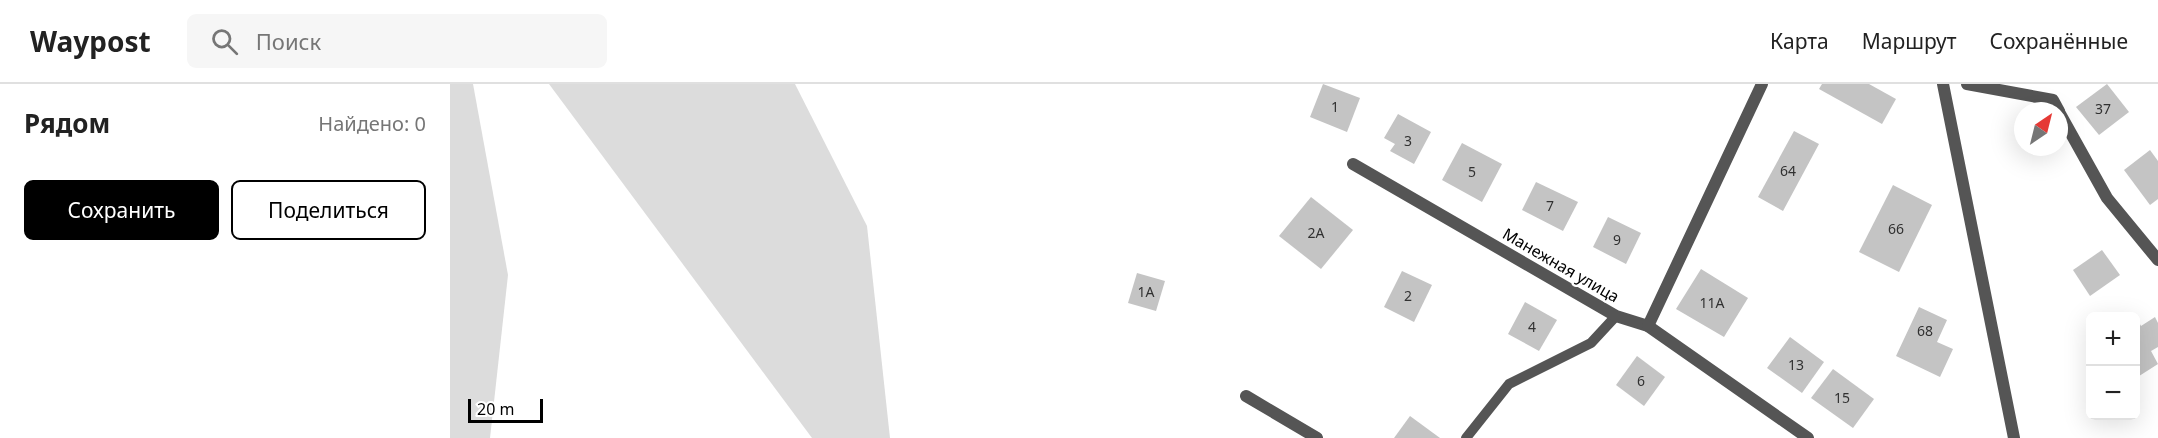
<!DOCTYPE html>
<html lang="ru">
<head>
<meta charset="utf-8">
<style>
  :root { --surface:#fff; --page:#f6f6f6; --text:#222; --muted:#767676; --line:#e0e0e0; --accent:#000 }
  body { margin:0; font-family:"Noto Sans",sans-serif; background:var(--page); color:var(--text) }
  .controls { position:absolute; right:18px; bottom:18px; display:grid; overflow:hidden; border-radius:9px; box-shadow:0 6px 24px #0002 }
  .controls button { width:54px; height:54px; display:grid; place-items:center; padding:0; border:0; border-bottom:2px solid var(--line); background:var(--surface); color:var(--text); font:30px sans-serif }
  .compass { position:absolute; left:1564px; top:18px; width:54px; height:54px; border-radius:50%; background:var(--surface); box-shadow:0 6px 24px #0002; rotate:35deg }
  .scale { position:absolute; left:18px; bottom:15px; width:75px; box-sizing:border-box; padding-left:6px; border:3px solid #000; border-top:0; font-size:16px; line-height:21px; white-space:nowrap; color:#000; -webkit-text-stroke:4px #fff; paint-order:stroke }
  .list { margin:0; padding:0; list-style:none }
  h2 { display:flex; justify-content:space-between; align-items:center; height:78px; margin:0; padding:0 24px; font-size:26px }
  h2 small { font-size:20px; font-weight:400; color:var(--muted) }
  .actions { display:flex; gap:12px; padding:18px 24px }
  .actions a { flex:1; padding:14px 0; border:2px solid var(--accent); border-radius:9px; text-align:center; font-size:21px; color:var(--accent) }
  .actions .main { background:var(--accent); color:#fff }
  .icon { flex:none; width:33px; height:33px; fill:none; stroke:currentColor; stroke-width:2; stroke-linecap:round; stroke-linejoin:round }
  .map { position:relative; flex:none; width:1708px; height:354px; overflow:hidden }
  header { display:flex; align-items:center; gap:36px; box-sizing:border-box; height:84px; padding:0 30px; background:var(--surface); border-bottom:2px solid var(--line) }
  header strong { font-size:28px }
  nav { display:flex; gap:33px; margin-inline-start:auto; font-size:21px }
  .search { width:420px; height:54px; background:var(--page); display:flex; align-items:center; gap:15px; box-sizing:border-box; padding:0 21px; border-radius:9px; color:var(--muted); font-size:22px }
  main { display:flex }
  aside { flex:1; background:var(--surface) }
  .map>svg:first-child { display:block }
  .green { fill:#dcdcdc }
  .building { fill:#c4c4c4 }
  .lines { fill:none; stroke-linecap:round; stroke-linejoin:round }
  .lane { stroke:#555; stroke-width:10 }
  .street { stroke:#555; stroke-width:12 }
  .labels { text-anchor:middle; stroke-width:4.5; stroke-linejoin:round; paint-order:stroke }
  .number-label { font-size:14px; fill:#313131 }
  .street-label { font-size:16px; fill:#000; stroke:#fff }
</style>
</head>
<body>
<header>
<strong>Waypost</strong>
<div class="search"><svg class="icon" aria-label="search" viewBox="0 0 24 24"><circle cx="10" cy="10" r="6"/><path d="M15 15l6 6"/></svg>Поиск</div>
<nav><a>Карта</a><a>Маршрут</a><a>Сохранённые</a></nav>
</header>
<main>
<aside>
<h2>Рядом<small>Найдено: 0</small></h2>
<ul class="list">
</ul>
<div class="actions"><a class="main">Сохранить</a><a>Поделиться</a></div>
</aside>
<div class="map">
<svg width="1708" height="354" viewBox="0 0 1708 354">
  <rect width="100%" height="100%" fill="#fff"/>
  <g class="green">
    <path d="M 0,0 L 23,0 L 58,191 L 40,354 L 0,354 Z"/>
    <path d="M 99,0 L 345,0 L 417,142 L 440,354 L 362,354 Z"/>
  </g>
  <g class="building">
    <path d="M 873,0 L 910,14 L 897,48 L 860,33 Z"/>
    <path d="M 1372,0 L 1419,0 L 1446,15 L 1432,40 L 1369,5 Z"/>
    <path d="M 1657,0 L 1679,28 L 1649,51 L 1626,23 Z"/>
    <path d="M 948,30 L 981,48 L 964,80 L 940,67 L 945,60 L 934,54 Z"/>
    <path d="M 1344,47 L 1369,60 L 1333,127 L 1308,113 Z"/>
    <path d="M 1012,59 L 1052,80 L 1032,118 L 992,96 Z"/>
    <path d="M 1700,66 L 1708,77 L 1708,115 L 1700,121 L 1674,86 Z"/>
    <path d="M 1086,98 L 1128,118 L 1113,147 L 1072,126 Z"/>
    <path d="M 1443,101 L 1482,121 L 1449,188 L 1409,168 Z"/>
    <path d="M 861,113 L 903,146 L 871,185 L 829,152 Z"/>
    <path d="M 1158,133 L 1191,149 L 1176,180 L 1143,163 Z"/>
    <path d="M 1652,166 L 1670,191 L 1640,212 L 1623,186 Z"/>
    <path d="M 1251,185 L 1298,214 L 1274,253 L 1226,225 Z"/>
    <path d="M 952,187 L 982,201 L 964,238 L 934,223 Z"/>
    <path d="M 687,189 L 715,197 L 706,227 L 678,219 Z"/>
    <path d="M 1075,218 L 1107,236 L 1089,267 L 1058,250 Z"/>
    <path d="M 1469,223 L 1497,236 L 1487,258 L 1503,265 L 1490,293 L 1446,272 Z"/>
    <path d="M 1686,233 L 1691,242 L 1705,233 L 1708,239 L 1708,263 L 1701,267 L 1708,280 L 1686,294 Z"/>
    <path d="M 1340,253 L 1374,278 L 1352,309 L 1317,284 Z"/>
    <path d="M 1187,272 L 1215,293 L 1194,322 L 1166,301 Z"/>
    <path d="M 1383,285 L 1424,315 L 1403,344 L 1361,314 Z"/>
    <path d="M 960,332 L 990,354 L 944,354 Z"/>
  </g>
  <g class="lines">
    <path class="lane" d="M 1016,354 L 1059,300 L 1141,259 L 1166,232"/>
    <g class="street">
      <path d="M 1493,0 L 1564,354"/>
      <path d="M 1517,0 L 1603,16 L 1609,27"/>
      <path d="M 1609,28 L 1657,114 L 1708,176"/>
      <path d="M 903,80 L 1166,232 L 1198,242 L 1358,354"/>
      <path d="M 1198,242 L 1312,0"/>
      <path d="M 796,312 L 867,354"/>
    </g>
  </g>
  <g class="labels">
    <g class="number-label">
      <text x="885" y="28">1</text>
      <text x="1653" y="30">37</text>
      <text x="958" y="62">3</text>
      <text x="1338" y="92">64</text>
      <text x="1022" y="93">5</text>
      <text x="1100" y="127">7</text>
      <text x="1446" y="150">66</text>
      <text x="866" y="154">2А</text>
      <text x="1167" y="161">9</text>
      <text x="696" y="213">1А</text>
      <text x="958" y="217">2</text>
      <text x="1262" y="224">11А</text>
      <text x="1082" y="248">4</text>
      <text x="1475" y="252">68</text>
      <text x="1346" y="286">13</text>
      <text x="1191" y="302">6</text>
      <text x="1392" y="319">15</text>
    </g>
    <g class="street-label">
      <text transform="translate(1111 181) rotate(30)" y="6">Манежная улица</text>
    </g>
  </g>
</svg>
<div class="controls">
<button>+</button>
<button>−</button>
</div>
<svg class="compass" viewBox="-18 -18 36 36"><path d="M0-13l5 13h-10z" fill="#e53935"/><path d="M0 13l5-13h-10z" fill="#767676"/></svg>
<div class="scale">20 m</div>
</div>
</main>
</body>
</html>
